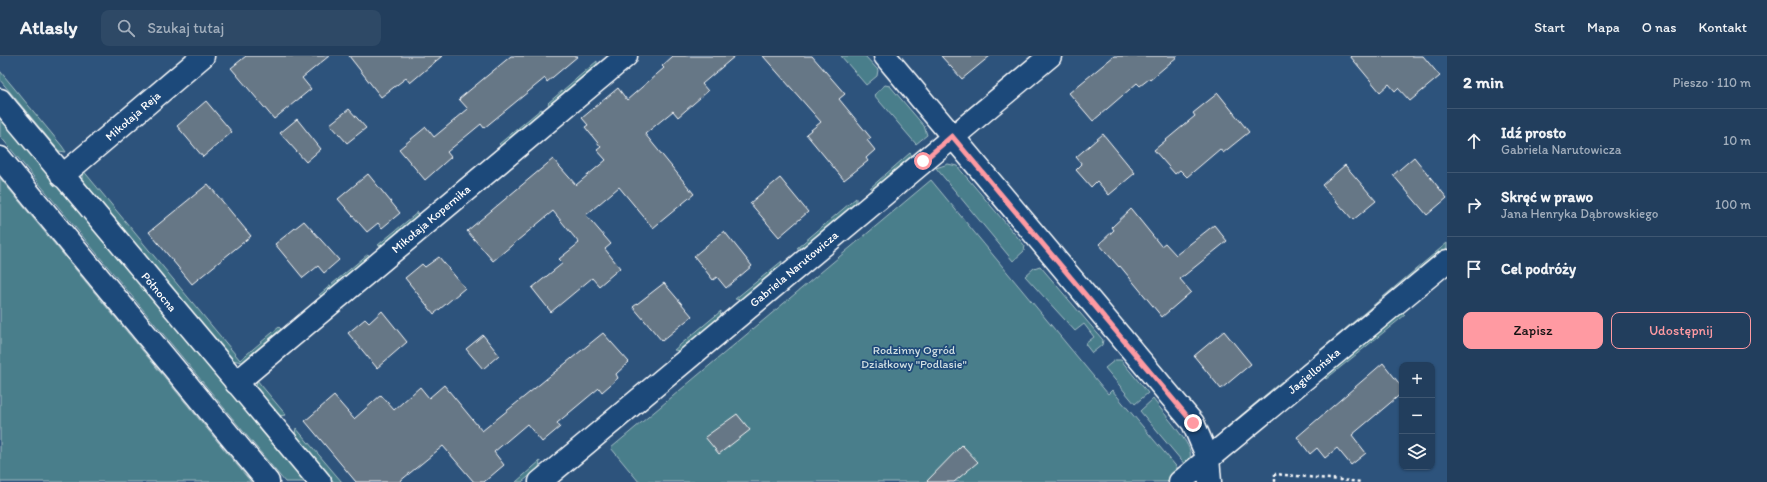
<!DOCTYPE html>
<html lang="pl">
<head>
<meta charset="utf-8">
<style>
  :root { --surface:#223e5d; --page:#2e4966; --text:#f1f3f6; --muted:#a2aebc; --line:#3f5772; --accent:#ff9aa2 }
  body { margin:0; font-family:Itim,sans-serif; background:var(--page); color:var(--text) }
  .controls { position:absolute; right:12px; bottom:12px; display:grid; overflow:hidden; border-radius:8px; box-shadow:0 1px 3px #0004 }
  .controls button { width:36px; height:36px; display:grid; place-items:center; padding:0; border:0; border-bottom:1px solid var(--line); background:var(--surface); color:var(--text); font:20px sans-serif }
  .stop { position:absolute; width:12px; height:12px; margin:-9px; border:3px solid #ff9aa2; border-radius:50%; background:#fff }
  .stop.end { background:#ff9aa2; border-color:#fff; box-shadow:0 1px 4px #0008 }
  .list { margin:0; padding:0; list-style:none }
  h2 { display:flex; justify-content:space-between; align-items:center; height:52px; margin:0; padding:0 16px; font-size:17px }
  h2 small { font-size:13px; font-weight:400; color:var(--muted) }
  .list li { display:grid; grid-template-columns:26px 1fr auto; gap:12px; align-items:center; box-sizing:border-box; height:64px; padding:0 16px; border-top:1px solid var(--line) }
  .list b { display:block; font-size:15px; white-space:nowrap }
  .list p { margin:0; font-size:13px; white-space:nowrap; color:var(--muted) }
  .list em { font-size:13px; font-style:normal; color:var(--muted) }
  .actions { display:flex; gap:8px; padding:12px 16px }
  .actions a { flex:1; padding:9px 0; border:1px solid var(--accent); border-radius:8px; text-align:center; font-size:14px; color:var(--accent) }
  .actions .main { background:var(--accent); color:#111 }
  .icon { flex:none; width:22px; height:22px; fill:none; stroke:currentColor; stroke-width:2; stroke-linecap:round; stroke-linejoin:round }
  .map { position:relative; flex:none; width:1447px; height:426px; overflow:hidden }
  header { display:flex; align-items:center; gap:24px; box-sizing:border-box; height:56px; padding:0 20px; background:var(--surface); border-bottom:1px solid var(--line) }
  header strong { font-size:19px }
  nav { display:flex; gap:22px; margin-inline-start:auto; font-size:14px }
  .search { width:280px; height:36px; background:var(--page); display:flex; align-items:center; gap:10px; box-sizing:border-box; padding:0 14px; border-radius:8px; color:var(--muted); font-size:15px }
  main { display:flex }
  aside { flex:1; background:var(--surface) }
  .map>svg:first-child { display:block }
  .green { fill:#4a7e8b; stroke:#a4bec5 }
  .building { fill:#667786; stroke:#fff }
  .lines { fill:none; stroke-linecap:round; stroke-linejoin:round }
  .minor-casing { stroke:#fff; stroke-width:25 }
  .major-casing { stroke:#fff; stroke-width:25 }
  .path { stroke:#fff; stroke-width:2.5; stroke-dasharray:3 3; stroke-linecap:butt }
  .minor { stroke:#1f4a7a; stroke-width:22 }
  .major { stroke:#1f4a7a; stroke-width:22 }
  .route { stroke:#ff9aa2; stroke-width:5 }
  .labels { text-anchor:middle; stroke-width:3.5; stroke-linejoin:round; paint-order:stroke }
  .street-label { font-size:12px; fill:#fff; stroke:#1f4a7a }
  .park-label { font-size:12px; fill:#d2dfe2; stroke:#1f4a7a }
</style>
</head>
<body>
<header>
<strong>Atlasly</strong>
<div class="search"><svg class="icon" aria-label="search" viewBox="0 0 24 24"><circle cx="10" cy="10" r="6"/><path d="M15 15l6 6"/></svg>Szukaj tutaj</div>
<nav><a>Start</a><a>Mapa</a><a>O nas</a><a>Kontakt</a></nav>
</header>
<main>
<div class="map">
<svg width="1447" height="426" viewBox="0 0 1447 426">
  <rect width="100%" height="100%" fill="#2d537c"/>
  <filter id="ink" filterUnits="userSpaceOnUse"><feTurbulence type="fractalNoise" baseFrequency=".025" numOctaves="2"/><feDisplacementMap in="SourceGraphic" scale="8" xChannelSelector="R" yChannelSelector="G"/><feConvolveMatrix kernelMatrix="1 2 1 2 8 2 1 2 1" color-interpolation-filters="sRGB"/></filter>
  <g filter="url(#ink)">
    <g class="green">
      <path d="M 841,0 L 865,0 L 878,14 L 877,20 L 866,29 Z"/>
      <path d="M 597,5 L 597,8 L 549,49 L 548,47 Z"/>
      <path d="M 0,15 L 62,90 L 66,96 L 59,95 L 0,24 Z"/>
      <path d="M 885,29 L 890,30 L 924,70 L 927,79 L 916,88 L 874,39 Z"/>
      <path d="M 0,53 L 309,426 L 285,426 L 0,80 Z"/>
      <path d="M 541,53 L 543,54 L 501,90 L 499,88 Z"/>
      <path d="M 910,97 L 913,101 L 876,132 L 870,132 Z"/>
      <path d="M 948,108 L 957,110 L 1025,190 L 1024,195 L 1013,205 L 936,112 Z"/>
      <path d="M 82,113 L 240,304 L 279,271 L 281,273 L 242,306 L 232,304 L 82,123 Z"/>
      <path d="M 0,122 L 251,426 L 0,426 Z"/>
      <path d="M 931,124 L 1108,338 L 1112,334 L 1180,415 L 1167,426 L 639,426 L 611,392 Z"/>
      <path d="M 856,142 L 856,148 L 803,192 L 797,192 Z"/>
      <path d="M 418,156 L 418,159 L 381,190 L 378,189 Z"/>
      <path d="M 1447,187 L 1447,192 L 1295,321 L 1293,317 Z"/>
      <path d="M 368,198 L 369,200 L 322,240 L 319,239 Z"/>
      <path d="M 782,205 L 781,210 L 741,244 L 735,243 Z"/>
      <path d="M 1040,210 L 1103,284 L 1102,289 L 1092,297 L 1085,288 L 1094,281 L 1084,268 L 1075,275 L 1025,220 L 1034,212 Z"/>
      <path d="M 721,255 L 720,261 L 680,295 L 674,294 Z"/>
      <path d="M 1401,257 L 1405,259 L 1326,323 L 1323,320 Z"/>
      <path d="M 1115,304 L 1121,304 L 1148,337 L 1135,348 L 1105,312 Z"/>
      <path d="M 257,324 L 261,329 L 286,359 L 278,360 L 256,331 Z"/>
      <path d="M 1282,325 L 1285,328 L 1229,373 L 1227,371 Z"/>
      <path d="M 1153,343 C 1161,354 1187,383 1190,395 C 1191,401 1190,405 1186,410 L 1140,355 Z"/>
      <path d="M 296,372 L 342,426 L 334,426 L 295,378 Z"/>
      <path d="M 540,405 L 539,412 L 522,426 L 516,426 Z"/>
    </g>
    <g class="building">
      <path d="M 246,0 L 329,0 L 302,22 L 311,33 L 274,63 L 231,12 Z"/>
      <path d="M 349,0 L 442,0 L 410,27 L 406,22 L 381,41 Z"/>
      <path d="M 511,0 L 578,0 L 547,26 L 545,22 L 484,72 L 481,68 L 447,96 L 451,101 L 425,124 L 399,93 L 426,71 L 434,81 L 468,53 L 459,43 Z"/>
      <path d="M 673,0 L 735,0 L 702,28 L 708,35 L 678,61 L 673,55 L 645,78 L 694,138 L 653,172 L 619,131 L 586,159 L 611,188 L 605,193 L 620,212 L 599,230 L 592,222 L 551,256 L 532,232 L 563,207 L 559,203 L 579,187 L 553,155 L 493,205 L 467,175 L 553,103 L 576,129 L 606,104 L 597,94 L 601,91 L 585,71 L 588,69 L 582,62 L 618,32 L 627,44 L 664,12 L 662,10 Z"/>
      <path d="M 763,0 L 812,0 L 845,38 L 839,43 L 871,82 L 867,84 L 875,94 L 866,102 L 868,105 L 844,124 L 806,78 L 821,66 Z"/>
      <path d="M 941,0 L 990,0 L 962,23 Z"/>
      <path d="M 1114,0 L 1178,0 L 1150,24 L 1149,23 L 1140,30 L 1137,27 L 1093,65 L 1069,37 Z"/>
      <path d="M 1350,0 L 1423,0 L 1440,20 L 1410,45 L 1398,32 L 1395,35 L 1389,28 L 1380,36 Z"/>
      <path d="M 1218,37 L 1249,76 L 1223,97 L 1220,93 L 1187,121 L 1180,114 L 1175,118 L 1154,94 L 1195,60 L 1193,57 Z"/>
      <path d="M 206,45 L 232,76 L 203,101 L 177,70 Z"/>
      <path d="M 349,53 L 366,72 L 347,87 L 330,68 Z"/>
      <path d="M 297,63 L 321,93 L 306,106 L 280,77 Z"/>
      <path d="M 1103,78 L 1135,117 L 1109,139 L 1097,125 L 1091,131 L 1076,114 L 1082,108 L 1076,101 Z"/>
      <path d="M 1414,101 L 1447,142 L 1427,159 L 1393,119 Z"/>
      <path d="M 1345,109 L 1376,145 L 1353,164 L 1322,129 Z"/>
      <path d="M 368,118 L 400,157 L 382,172 L 378,167 L 367,176 L 338,143 Z"/>
      <path d="M 780,122 L 808,156 L 779,181 L 750,147 Z"/>
      <path d="M 208,128 L 251,180 L 192,228 L 149,176 Z"/>
      <path d="M 1131,153 L 1161,190 L 1165,187 L 1176,199 L 1214,169 L 1227,185 L 1180,223 L 1191,236 L 1162,261 L 1120,210 L 1119,211 L 1099,188 L 1114,174 L 1112,171 Z"/>
      <path d="M 304,165 L 339,204 L 324,217 L 318,210 L 303,222 L 275,188 Z"/>
      <path d="M 724,175 L 752,210 L 726,232 L 717,221 L 713,224 L 694,200 Z"/>
      <path d="M 439,201 L 465,232 L 434,258 L 405,222 L 422,208 L 425,211 Z"/>
      <path d="M 664,227 L 692,260 L 662,285 L 633,251 Z"/>
      <path d="M 382,255 L 407,286 L 377,312 L 348,277 L 365,263 L 369,267 Z"/>
      <path d="M 1224,275 L 1251,308 L 1221,333 L 1194,300 Z"/>
      <path d="M 603,277 L 629,306 L 616,318 L 618,322 L 602,336 L 599,332 L 557,367 L 560,371 L 542,386 L 527,368 L 494,396 L 504,409 L 484,426 L 474,426 L 443,390 L 399,426 L 356,426 L 305,365 L 334,340 L 354,363 L 381,339 L 394,354 L 420,331 L 429,342 L 444,329 L 482,375 Z"/>
      <path d="M 483,279 L 499,299 L 483,313 L 466,293 Z"/>
      <path d="M 1383,307 L 1402,331 L 1402,337 L 1352,379 L 1366,397 L 1351,409 L 1337,392 L 1325,402 L 1317,392 L 1310,398 L 1297,381 Z"/>
      <path d="M 737,358 L 750,374 L 719,398 L 705,381 Z"/>
      <path d="M 962,389 L 978,406 L 954,426 L 926,426 Z"/>
    </g>
    <g class="lines">
      <g class="minor-casing">
        <g id="minor">
          <path d="M 885,0 L 1193,367 L 1208,402 L 1210,426"/>
          <path d="M 0,44 L 320,426"/>
          <path d="M 62,120 L 203,0"/>
          <path d="M 236,327 L 626,0"/>
          <path d="M 540,426 L 1050,0"/>
          <path d="M 1180,426 L 1447,205"/>
        </g>
      </g>
      <g class="major-casing">
        <path id="major" d="M 0,102 L 268,426"/>
      </g>
      <path class="path" d="M 1275,426 L 1275,418 L 1362,426"/>
      <use href="#minor" class="minor"/>
      <use href="#major" class="major"/>
    </g>
  </g>
  <g class="lines" filter="url(#ink)">
    <path class="route" d="M 923,105 L 952,80 L 1193,367"/>
  </g>
  <g class="labels">
    <g class="street-label">
      <text transform="translate(133 60) rotate(-41)" y="4">Mikołaja Reja</text>
      <text transform="translate(431 163) rotate(-40)" y="4">Mikołaja Kopernika</text>
      <text transform="translate(794 213) rotate(-40)" y="4">Gabriela Narutowicza</text>
      <text transform="translate(159 236) rotate(50)" y="4">Północna</text>
      <text transform="translate(1314 315) rotate(-40)" y="4">Jagiellońska</text>
    </g>
    <g class="park-label">
      <text x="914" y="298">Rodzinny Ogród<tspan x="914" dy="14">Działkowy "Podlasie"</tspan></text>
    </g>
  </g>
</svg>
<div class="controls">
<button>+</button>
<button>−</button>
<button><svg class="icon" aria-label="layers" viewBox="0 0 24 24"><path d="M12 4l9 5-9 5-9-5zM3 14l9 5 9-5"/></svg></button>
</div>
<div class="stop" style="left:923px;top:105px"></div>
<div class="stop end" style="left:1193px;top:367px"></div>
</div>
<aside>
<h2>2 min<small>Pieszo · 110 m</small></h2>
<ul class="list">
<li><svg class="icon" aria-label="ahead" viewBox="0 0 24 24"><path d="M12 20V5M6 11l6-6 6 6"/></svg><div><b>Idź prosto</b><p>Gabriela Narutowicza</p></div><em>10 m</em></li>
<li><svg class="icon" aria-label="right" viewBox="0 0 24 24"><path d="M7 20v-9h11M14 6l5 5-5 5"/></svg><div><b>Skręć w prawo</b><p>Jana Henryka Dąbrowskiego</p></div><em>100 m</em></li>
<li><svg class="icon" aria-label="arrive" viewBox="0 0 24 24"><path d="M6 21V4h12l-3 4 3 4H6"/></svg><div><b>Cel podróży</b></div></li>
</ul>
<div class="actions"><a class="main">Zapisz</a><a>Udostępnij</a></div>
</aside>
</main>
</body>
</html>
